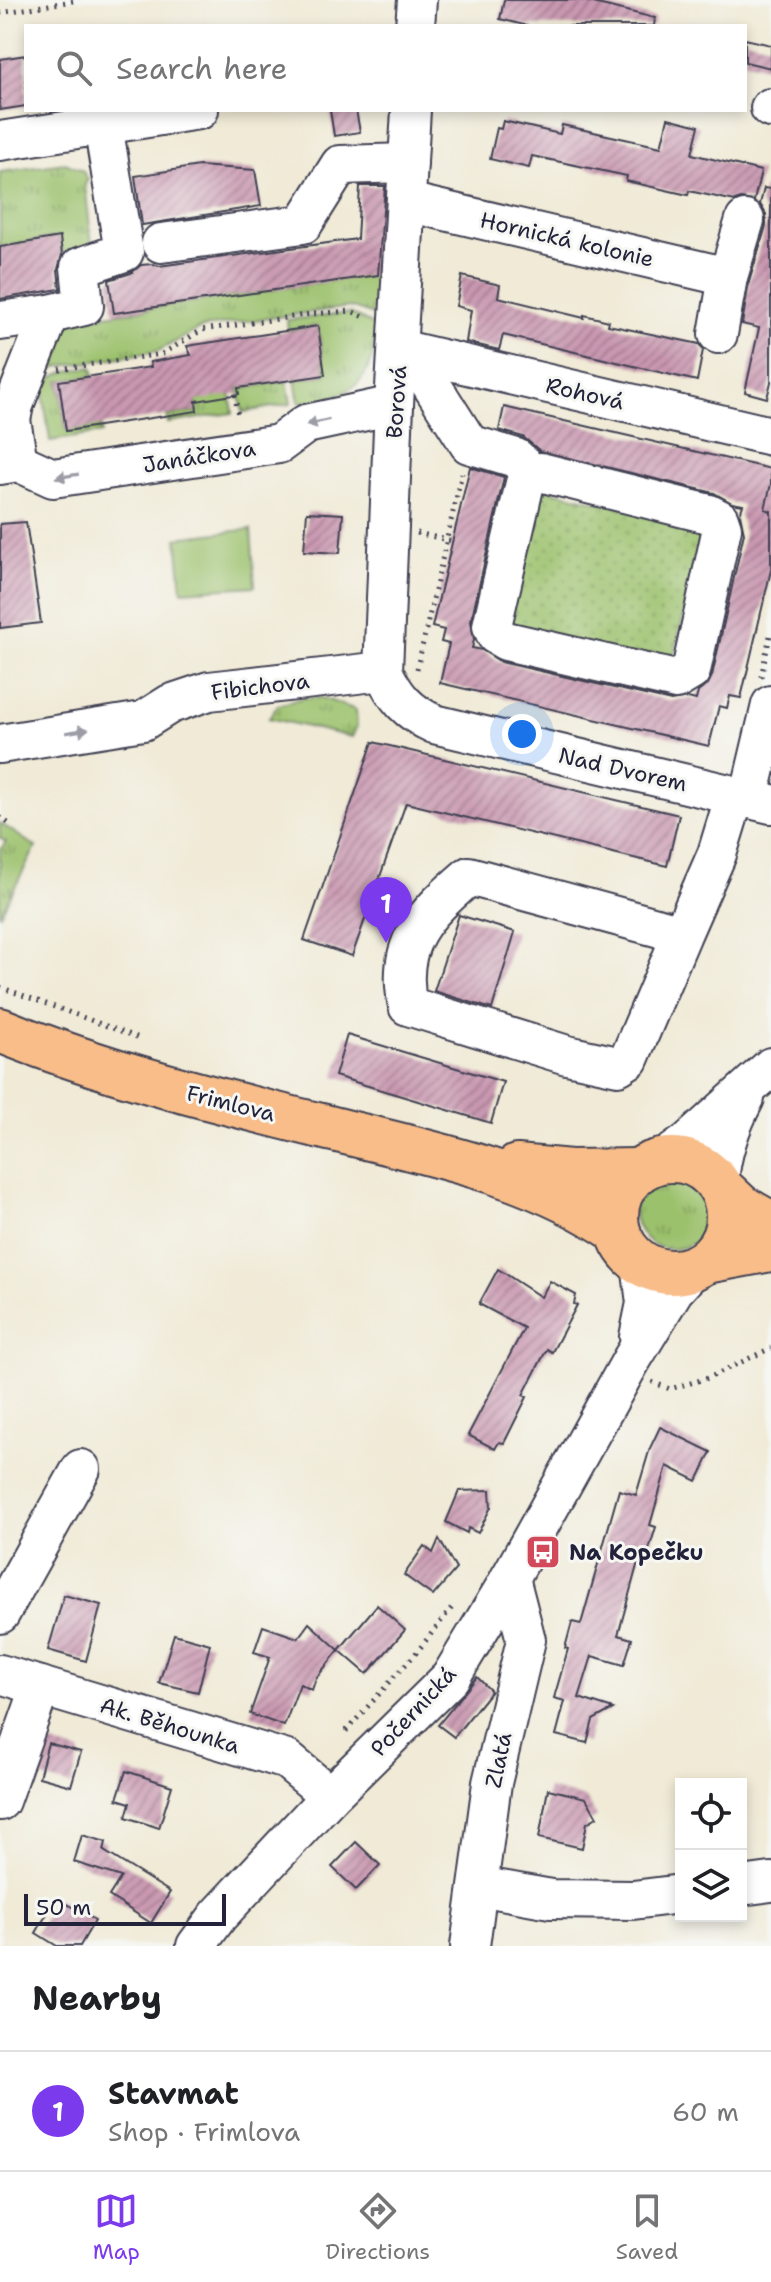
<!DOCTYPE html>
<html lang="en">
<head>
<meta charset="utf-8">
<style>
  :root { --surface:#fff; --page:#f6f6f6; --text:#202124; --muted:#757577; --line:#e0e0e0; --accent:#7c3aed }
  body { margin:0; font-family:"Shantell Sans",sans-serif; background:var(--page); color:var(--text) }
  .controls { position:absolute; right:24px; bottom:24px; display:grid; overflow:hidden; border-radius:0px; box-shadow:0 4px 12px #0003 }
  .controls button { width:72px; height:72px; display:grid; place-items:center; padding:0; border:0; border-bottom:2px solid var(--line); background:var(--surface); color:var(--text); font:40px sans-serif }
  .scale { position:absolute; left:24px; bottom:20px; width:202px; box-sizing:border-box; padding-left:8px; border:4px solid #22223b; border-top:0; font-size:22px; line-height:28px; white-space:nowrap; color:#22223b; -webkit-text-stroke:6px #f6f6f2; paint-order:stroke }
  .you { position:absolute; left:522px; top:734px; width:28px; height:28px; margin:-20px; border:6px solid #fff; border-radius:50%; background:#1a73e8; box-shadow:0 0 0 12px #1a73e833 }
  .badge { display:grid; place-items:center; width:52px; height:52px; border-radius:50%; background:var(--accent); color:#fff; font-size:26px; font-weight:700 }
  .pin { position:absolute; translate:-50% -66px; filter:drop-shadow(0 2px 4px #0008) }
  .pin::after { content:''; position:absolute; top:42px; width:28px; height:24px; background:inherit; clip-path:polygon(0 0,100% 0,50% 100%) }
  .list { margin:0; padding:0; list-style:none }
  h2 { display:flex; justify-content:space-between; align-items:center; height:104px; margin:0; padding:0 32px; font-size:34px }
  h2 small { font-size:26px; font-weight:400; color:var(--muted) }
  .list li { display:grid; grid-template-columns:52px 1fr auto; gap:24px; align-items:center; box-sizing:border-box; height:120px; padding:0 32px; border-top:2px solid var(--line) }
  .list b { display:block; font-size:30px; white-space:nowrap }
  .list p { margin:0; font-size:26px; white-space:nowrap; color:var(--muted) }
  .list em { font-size:26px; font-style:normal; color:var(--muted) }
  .icon { flex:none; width:44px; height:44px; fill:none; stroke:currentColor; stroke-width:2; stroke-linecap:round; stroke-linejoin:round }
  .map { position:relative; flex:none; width:771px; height:1946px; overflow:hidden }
  .search { position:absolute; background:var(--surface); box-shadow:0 4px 12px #0003; left:24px; right:24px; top:24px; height:88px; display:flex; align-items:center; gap:20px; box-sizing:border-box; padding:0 28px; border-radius:0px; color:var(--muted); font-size:30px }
  .sheet { height:224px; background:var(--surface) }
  nav { display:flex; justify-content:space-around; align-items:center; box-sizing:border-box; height:112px; border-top:2px solid var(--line); background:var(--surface); font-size:22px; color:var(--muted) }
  nav a { display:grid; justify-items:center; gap:4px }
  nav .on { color:var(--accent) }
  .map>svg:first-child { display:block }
  .grass { fill:url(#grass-tufts); stroke:#5e7254; stroke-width:2 }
  .park { fill:url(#park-dots); stroke:#5e7254; stroke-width:2 }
  .garden { fill:#9bc16c; stroke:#5e7254; stroke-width:2 }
  .building { fill:url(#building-hatch) }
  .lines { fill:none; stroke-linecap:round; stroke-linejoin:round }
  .minor-casing { stroke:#414052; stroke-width:42 }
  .major-casing { stroke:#414052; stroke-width:48 }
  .highway-casing { stroke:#414052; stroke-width:48 }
  .path { stroke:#414052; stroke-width:5; stroke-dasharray:2 6; stroke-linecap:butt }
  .minor { stroke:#fff; stroke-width:38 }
  .major { stroke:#f8bd89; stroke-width:44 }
  .highway { stroke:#f8bd89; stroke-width:44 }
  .oneway { fill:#9c9ca7 }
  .labels { text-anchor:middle; stroke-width:6; stroke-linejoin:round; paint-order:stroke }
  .street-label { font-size:22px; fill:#22223b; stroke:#f6f6f2 }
  .poi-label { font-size:22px; font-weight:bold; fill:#22223b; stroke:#f6f6f2; text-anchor:start }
</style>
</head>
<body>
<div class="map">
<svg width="771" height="1946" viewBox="0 0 771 1946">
  <defs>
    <pattern id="grass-tufts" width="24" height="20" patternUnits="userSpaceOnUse" patternTransform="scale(2)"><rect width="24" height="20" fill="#9bc16c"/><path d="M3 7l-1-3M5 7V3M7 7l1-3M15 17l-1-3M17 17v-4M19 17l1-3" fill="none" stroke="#7e9c5a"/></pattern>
    <pattern id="park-dots" width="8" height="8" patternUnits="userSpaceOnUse" patternTransform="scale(2)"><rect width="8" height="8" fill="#9bc16c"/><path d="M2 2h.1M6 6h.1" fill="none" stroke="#7e9c5a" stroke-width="1.8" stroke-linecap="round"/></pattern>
    <pattern id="building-hatch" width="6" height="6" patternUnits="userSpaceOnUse" patternTransform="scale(2)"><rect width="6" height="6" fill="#c997b0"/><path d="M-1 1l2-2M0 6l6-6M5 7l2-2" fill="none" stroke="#a37b90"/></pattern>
  </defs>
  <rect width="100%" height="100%" fill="#f6f6f2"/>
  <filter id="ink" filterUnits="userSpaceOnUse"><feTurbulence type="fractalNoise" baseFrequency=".0125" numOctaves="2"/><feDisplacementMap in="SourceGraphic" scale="16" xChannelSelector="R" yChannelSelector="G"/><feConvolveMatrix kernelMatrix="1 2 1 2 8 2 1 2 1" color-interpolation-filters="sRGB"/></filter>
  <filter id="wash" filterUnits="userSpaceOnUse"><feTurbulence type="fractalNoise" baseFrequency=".006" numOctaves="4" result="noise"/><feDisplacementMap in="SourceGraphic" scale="32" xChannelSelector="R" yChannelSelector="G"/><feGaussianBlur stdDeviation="1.8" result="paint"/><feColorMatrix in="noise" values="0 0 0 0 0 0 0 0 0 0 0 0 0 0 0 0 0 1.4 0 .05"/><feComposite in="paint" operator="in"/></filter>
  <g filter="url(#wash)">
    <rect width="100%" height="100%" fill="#f0ead6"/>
    <g class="grass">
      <path d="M 65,163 L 82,170 L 88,180 L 85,184 L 93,253 L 63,258 L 59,237 L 0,247 L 0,172 Z"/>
      <path d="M 378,274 L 379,317 L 350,307 L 211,326 L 199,329 L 158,351 L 57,367 L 45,374 L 66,321 Z"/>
      <path d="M 350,313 L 377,327 C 371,387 354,395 299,403 L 295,380 L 325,375 L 318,326 L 288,330 L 287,320 Z"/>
      <path d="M 92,367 L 94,376 L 59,381 L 66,430 L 101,425 L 102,433 L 50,441 L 43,392 C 49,370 72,371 92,367 Z"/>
      <path d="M 287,381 L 291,404 L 243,412 L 238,389 Z"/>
      <path d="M 230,390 L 233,413 L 168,423 L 167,416 L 197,411 L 195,395 Z"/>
      <path d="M 302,698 L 323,698 L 356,710 L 357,726 L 352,737 L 269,718 L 278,705 Z"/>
      <path d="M 0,823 L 36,847 L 0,915 L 0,850 L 6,842 L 0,838 Z"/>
      <circle cx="672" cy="1211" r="38"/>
    </g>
    <path class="park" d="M 536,487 L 705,527 L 671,667 L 509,631 Z"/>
    <path class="garden" d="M 251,529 L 255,586 L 182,591 L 177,538 Z"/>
    <g id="blocks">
      <g class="building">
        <path d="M 504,0 L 581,0 L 655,18 L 654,26 L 528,26 L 500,19 Z"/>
        <path d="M 745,39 L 771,45 L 771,68 L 745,62 Z"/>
        <path d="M 26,55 L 26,106 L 0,110 L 0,59 Z"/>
        <path d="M 330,110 L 356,110 L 360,132 L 334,136 Z"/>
        <path d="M 668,118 L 699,126 L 692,154 L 761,171 L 754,201 L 741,199 L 735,201 L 689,191 L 688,195 L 626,181 L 627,176 L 532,156 L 529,168 L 490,159 L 497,128 L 501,129 L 503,121 L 560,134 L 562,125 L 661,147 Z"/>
        <path d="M 199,166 L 255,170 L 261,206 L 142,225 L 135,176 Z"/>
        <path d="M 360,186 L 385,186 L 378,275 L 114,313 L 109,280 L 131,273 L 141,265 L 153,264 L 159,266 L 357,239 Z"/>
        <path d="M 764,188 L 771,189 L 771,382 L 767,398 L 745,392 L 759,328 L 742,324 L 749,282 L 766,226 L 766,214 L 760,204 Z"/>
        <path d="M 60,237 L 62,255 L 58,269 L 60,289 L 0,299 L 0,247 Z"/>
        <path d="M 462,276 L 500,285 L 498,297 L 584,318 L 584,315 L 609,321 L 608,325 L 699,344 L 703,350 L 697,381 L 503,335 L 499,350 L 466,342 L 471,310 L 456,306 Z"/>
        <path d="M 318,326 L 325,375 L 238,388 L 239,394 L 196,401 L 197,411 L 66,431 L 59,381 L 151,367 L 150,362 L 191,355 L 187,346 Z"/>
        <path d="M 504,407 L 771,469 L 771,484 L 765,509 L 771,511 L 771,570 L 741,698 L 730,696 L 727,708 L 719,706 L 709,746 L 440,683 L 449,644 L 441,642 L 444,630 L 432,627 L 470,467 L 504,477 L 471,621 L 474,640 L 472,648 L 482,650 L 501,662 L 671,701 L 688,698 L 696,700 L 698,692 L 708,684 L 712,676 L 744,533 L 740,514 L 743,505 L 732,503 L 714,493 L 540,451 L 523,437 L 499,430 Z"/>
        <path d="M 307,512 L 343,514 L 340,553 L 304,551 Z"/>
        <path d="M 26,522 L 41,623 L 0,628 L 0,524 Z"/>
        <path d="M 373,742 L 679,815 L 667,866 L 406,803 L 352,956 L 304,940 Z"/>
        <path d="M 459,915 L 515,932 L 492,1009 L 434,991 Z"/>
        <path d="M 347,1035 L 503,1082 L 491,1123 L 335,1076 Z"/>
        <path d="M 498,1269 L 541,1297 L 550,1281 L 576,1295 L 574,1304 L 577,1305 L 552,1352 L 547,1349 L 523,1395 L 527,1397 L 504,1443 L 499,1442 L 495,1449 L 468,1435 L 524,1328 L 479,1304 Z"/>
        <path d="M 660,1427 L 711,1452 L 697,1481 L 667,1466 L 650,1525 L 656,1527 L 648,1553 L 641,1551 L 618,1635 L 632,1639 L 624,1665 L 592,1656 L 579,1698 L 613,1709 L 593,1720 L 587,1743 L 556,1735 L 565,1701 L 554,1698 L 568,1649 L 565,1648 L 572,1622 L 581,1624 L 619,1490 L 636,1495 L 650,1448 Z"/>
        <path d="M 490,1490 L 491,1507 L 478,1533 L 468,1528 L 467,1533 L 446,1522 L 459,1491 Z"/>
        <path d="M 439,1539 L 456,1569 L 433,1596 L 404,1575 L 424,1546 L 433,1553 Z"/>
        <path d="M 64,1595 L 101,1605 L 86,1661 L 48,1650 Z"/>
        <path d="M 377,1605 L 405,1630 L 367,1674 L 339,1650 Z"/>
        <path d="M 309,1623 L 339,1650 L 316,1678 L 312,1690 L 300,1684 L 284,1726 L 250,1714 L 270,1657 L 254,1652 L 263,1626 L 298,1638 Z"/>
        <path d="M 174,1634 L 210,1644 L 198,1692 L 159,1683 Z"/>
        <path d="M 477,1677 L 491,1691 L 454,1737 L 438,1725 Z"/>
        <path d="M 48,1743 L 81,1752 L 71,1786 L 39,1777 Z"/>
        <path d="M 126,1771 L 172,1786 L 159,1828 L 126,1817 L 130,1803 L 117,1799 Z"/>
        <path d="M 548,1789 L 586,1798 L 597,1817 L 587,1823 L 582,1848 L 539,1838 Z"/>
        <path d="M 82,1835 L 106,1842 L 104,1851 L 170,1892 L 151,1923 L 109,1896 L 121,1877 L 74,1862 Z"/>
        <path d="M 356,1842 L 380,1865 L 356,1890 L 332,1867 Z"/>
        <path d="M 56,1898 L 95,1920 L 80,1946 L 57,1946 L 36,1933 Z"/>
      </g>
    </g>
  </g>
  <g filter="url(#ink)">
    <use href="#blocks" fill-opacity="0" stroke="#414052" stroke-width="2"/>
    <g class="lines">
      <g class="minor-casing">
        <g id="minor">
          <path d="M 415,26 L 417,0"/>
          <path d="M 770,108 L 771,108"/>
          <path d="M 411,110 L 394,405 L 383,671 C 395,697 408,712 434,724 L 771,804"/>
          <path d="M 0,141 L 199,110"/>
          <path d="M 407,202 L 728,277"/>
          <path d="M 161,243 L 303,224 L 340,165 L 408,163"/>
          <path d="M 0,321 L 50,314"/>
          <path d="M 718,334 L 728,277 L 745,220"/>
          <path d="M 399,349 L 429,381 L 469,444 L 516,458 L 532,474 L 540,472 L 709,514 L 719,519 L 722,528 L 691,671 L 676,680 L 506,641 L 496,635 L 492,626 L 525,483 L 532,474"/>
          <path d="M 399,349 L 771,436"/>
          <path d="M 18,462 L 11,420 L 14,405 L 50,314 L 84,306 L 80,267 L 124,252 L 103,125"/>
          <path d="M 0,465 L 18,462 L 53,478 L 279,444 L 306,424 L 394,405"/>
          <path d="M 0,744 L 143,721 L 170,704 L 209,691 L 383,671"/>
          <path d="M 749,798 L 771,705"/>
          <path d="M 682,934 L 629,1059 L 618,1066 L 567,1055 L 408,1006 C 394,943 425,914 469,876 L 682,934 L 717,854 L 735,795"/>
          <path d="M 663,1160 L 688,1142 L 771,1067"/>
          <path d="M 719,1183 C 721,1152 730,1126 745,1098"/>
          <path d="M 639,1337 L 646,1303 L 641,1264"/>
          <path d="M 0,1614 L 81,1469"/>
          <path d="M 0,1674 L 287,1760 L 330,1796"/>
          <path d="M 0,1801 L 41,1686"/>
          <path d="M 479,1886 L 551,1899 L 633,1900 L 681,1894"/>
          <path d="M 741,1886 L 771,1882"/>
          <path d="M 196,1946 L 218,1916 L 330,1796 L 450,1678 L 505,1587 L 632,1359 L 674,1290 L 694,1268"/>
          <path d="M 470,1946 L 492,1783 L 526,1640 L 510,1578"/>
        </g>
      </g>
      <g class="major-casing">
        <g id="major">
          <path d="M 0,1030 C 108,1074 220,1101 333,1129 C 430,1153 534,1173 618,1231"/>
          <circle cx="672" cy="1216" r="56"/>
          <path d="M 517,1167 L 571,1172 L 637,1171"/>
        </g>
      </g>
      <g class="highway-casing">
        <g id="highway">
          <path d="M 724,1191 L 741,1207 L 771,1224"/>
          <path d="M 707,1261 L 771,1249"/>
        </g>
      </g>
      <g class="path">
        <path d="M 0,13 L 79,0"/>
        <path d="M 59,369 L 162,354 L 202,330 L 312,314 L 351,311 L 367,318"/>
        <path d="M 235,395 L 238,416"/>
        <path d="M 417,533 L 452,541"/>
        <path d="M 417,669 L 462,473"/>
        <path d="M 761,677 L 771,631"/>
        <path d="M 0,817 L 12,826"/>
        <path d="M 0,987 L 142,1039"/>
        <path d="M 652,1382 L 670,1389 L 708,1378 L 771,1348"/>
        <path d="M 346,1731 L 416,1653 L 454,1605"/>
      </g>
      <use href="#minor" class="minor"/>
      <use href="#major" class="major"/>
      <use href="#highway" class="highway"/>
    </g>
    <defs><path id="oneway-solid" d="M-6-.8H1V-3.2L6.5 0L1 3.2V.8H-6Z" transform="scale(2)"/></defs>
    <g class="oneway">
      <use href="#oneway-solid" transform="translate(318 422) rotate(167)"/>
      <use href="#oneway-solid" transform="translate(67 476) rotate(171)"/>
      <use href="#oneway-solid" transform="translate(77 731) rotate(-9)"/>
    </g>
  </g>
  <defs>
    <g id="bus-square" transform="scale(1.8)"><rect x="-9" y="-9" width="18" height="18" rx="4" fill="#d1495b" stroke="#f6f6f2"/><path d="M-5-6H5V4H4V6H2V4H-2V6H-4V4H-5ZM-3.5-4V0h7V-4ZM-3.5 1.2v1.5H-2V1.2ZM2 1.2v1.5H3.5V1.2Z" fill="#fff"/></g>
  </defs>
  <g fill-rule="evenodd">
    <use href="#bus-square" x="543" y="1552"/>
  </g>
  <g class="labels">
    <g class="street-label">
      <text transform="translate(567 239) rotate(13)" y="8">Hornická kolonie</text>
      <text transform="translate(585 393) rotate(13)" y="8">Rohová</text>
      <text transform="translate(396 402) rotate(-86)" y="8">Borová</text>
      <text transform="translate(199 456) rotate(-9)" y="8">Janáčkova</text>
      <text transform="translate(260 686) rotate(-7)" y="8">Fibichova</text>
      <text transform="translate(623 769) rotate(13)" y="8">Nad Dvorem</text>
      <text transform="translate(231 1103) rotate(14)" y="8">Frimlova</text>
      <text transform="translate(413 1711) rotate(-47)" y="8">Počernická</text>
      <text transform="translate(170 1725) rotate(17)" y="8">Ak. Běhounka</text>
      <text transform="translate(498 1760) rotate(-78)" y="8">Zlatá</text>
    </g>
    <g class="poi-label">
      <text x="569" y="1560">Na Kopečku</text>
    </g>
  </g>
</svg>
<div class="controls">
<button><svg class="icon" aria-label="locate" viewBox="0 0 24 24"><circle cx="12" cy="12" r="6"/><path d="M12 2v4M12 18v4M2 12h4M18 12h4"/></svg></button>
<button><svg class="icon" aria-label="layers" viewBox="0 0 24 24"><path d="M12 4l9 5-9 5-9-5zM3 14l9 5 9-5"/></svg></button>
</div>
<div class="scale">50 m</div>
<div class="you"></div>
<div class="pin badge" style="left:386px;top:943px">1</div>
<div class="search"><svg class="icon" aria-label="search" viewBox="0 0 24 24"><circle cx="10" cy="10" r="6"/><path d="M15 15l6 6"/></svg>Search here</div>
</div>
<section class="sheet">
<h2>Nearby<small></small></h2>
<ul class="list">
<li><span class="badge">1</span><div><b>Stavmat</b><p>Shop · Frimlova</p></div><em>60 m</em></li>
</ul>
</section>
<nav>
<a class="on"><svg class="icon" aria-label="map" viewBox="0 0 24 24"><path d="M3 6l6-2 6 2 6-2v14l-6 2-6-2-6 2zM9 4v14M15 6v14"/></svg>Map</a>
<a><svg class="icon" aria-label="directions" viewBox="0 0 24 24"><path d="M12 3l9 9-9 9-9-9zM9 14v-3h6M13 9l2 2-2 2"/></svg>Directions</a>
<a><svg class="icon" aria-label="saved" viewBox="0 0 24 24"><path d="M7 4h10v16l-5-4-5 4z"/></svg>Saved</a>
</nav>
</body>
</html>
